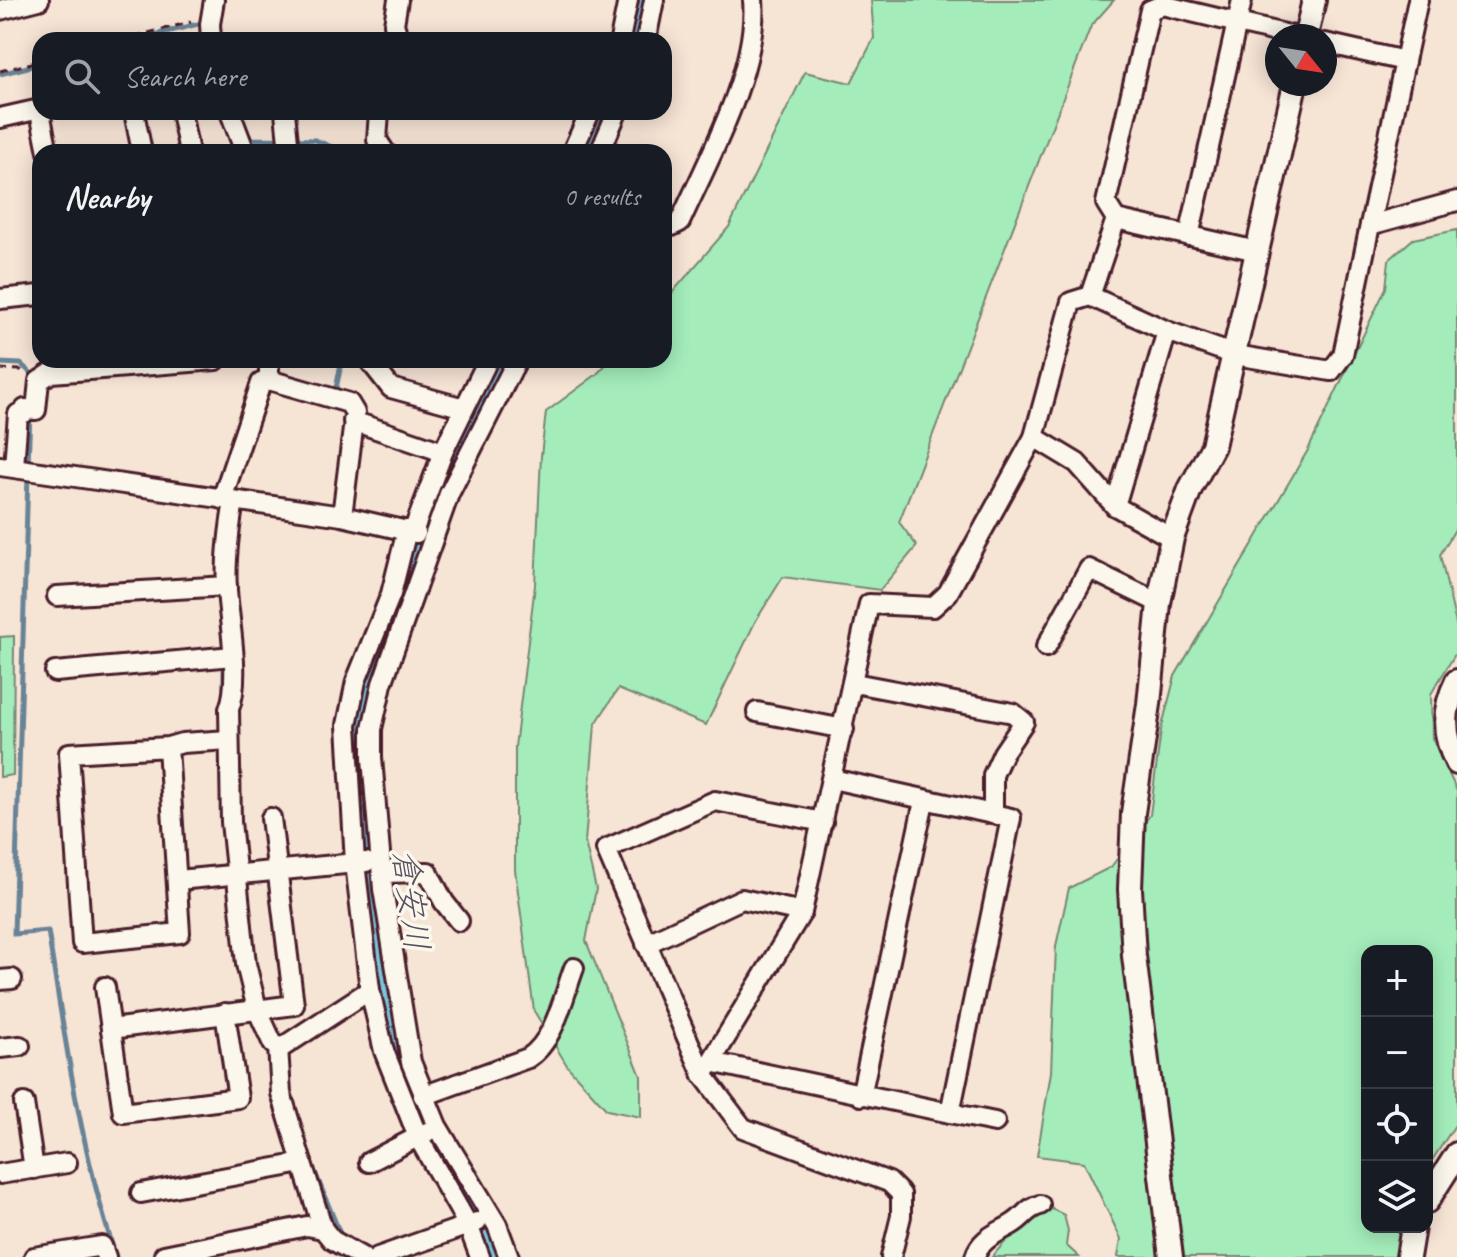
<!DOCTYPE html>
<html lang="en">
<head>
<meta charset="utf-8">
<style>
  :root { --surface:#171b24; --page:#20242c; --text:#f1f3f6; --muted:#9ea1a6; --line:#363941 }
  body { margin:0; font-family:Caveat,"Klee One",sans-serif; background:var(--page); color:var(--text) }
  .controls { position:absolute; right:24px; bottom:24px; display:grid; overflow:hidden; border-radius:16px; box-shadow:0 4px 20px #0003 }
  .controls button { width:72px; height:72px; display:grid; place-items:center; padding:0; border:0; border-bottom:2px solid var(--line); background:var(--surface); color:var(--text); font:40px sans-serif }
  .compass { position:absolute; left:1265px; top:24px; width:72px; height:72px; border-radius:50%; background:var(--surface); box-shadow:0 4px 20px #0003; rotate:120deg }
  .list { margin:0; padding:0; list-style:none }
  h2 { display:flex; justify-content:space-between; align-items:center; height:104px; margin:0; padding:0 32px; font-size:34px }
  h2 small { font-size:26px; font-weight:400; color:var(--muted) }
  .icon { flex:none; width:44px; height:44px; fill:none; stroke:currentColor; stroke-width:2; stroke-linecap:round; stroke-linejoin:round }
  .map { position:relative; flex:none; width:1457px; height:1257px; overflow:hidden }
  .search { position:absolute; background:var(--surface); box-shadow:0 4px 20px #0003; left:32px; top:32px; width:640px; height:88px; display:flex; align-items:center; gap:20px; box-sizing:border-box; padding:0 28px; border-radius:24px; color:var(--muted); font-size:30px }
  .panel { position:absolute; background:var(--surface); box-shadow:0 4px 20px #0003; left:32px; top:144px; width:640px; height:224px; border-radius:24px }
  .map>svg:first-child { display:block }
  .green { fill:#a4edbb; stroke:#778673; stroke-width:2 }
  .lines { fill:none; stroke-linecap:round; stroke-linejoin:round }
  .stream { stroke:#698396; stroke-width:5 }
  .river { stroke:#7dc6de; stroke-width:32 }
  .minor-casing { stroke:#4a1f2b; stroke-width:24 }
  .tertiary-casing { stroke:#4a1f2b; stroke-width:28 }
  .path { stroke:#4a1f2b; stroke-width:3; stroke-dasharray:8 6; stroke-linecap:butt }
  .minor { stroke:#fbf7ec; stroke-width:18 }
  .tertiary { stroke:#fbf7ec; stroke-width:22 }
  .labels { text-anchor:middle; stroke-width:7; stroke-linejoin:round; paint-order:stroke }
  .water-label { font-size:34px; font-style:italic; fill:#595161; stroke:#fbf7ec }
</style>
</head>
<body>
<div class="map">
<svg width="1457" height="1257" viewBox="0 0 1457 1257">
  <rect width="100%" height="100%" fill="#f6e4d5"/>
  <filter id="ink" filterUnits="userSpaceOnUse"><feTurbulence type="fractalNoise" baseFrequency=".0125" numOctaves="2"/><feDisplacementMap in="SourceGraphic" scale="16" xChannelSelector="R" yChannelSelector="G"/><feConvolveMatrix kernelMatrix="1 2 1 2 8 2 1 2 1" color-interpolation-filters="sRGB"/></filter>
  <g filter="url(#ink)">
    <g class="green">
      <path d="M 871,0 L 1114,0 L 1091,26 L 899,522 L 917,546 L 880,590 L 783,577 L 755,622 L 706,725 L 618,689 L 595,725 L 585,842 L 596,889 L 586,941 L 641,1076 L 641,1117 L 607,1110 L 568,1067 L 534,1011 L 515,870 L 515,747 L 535,585 L 541,456 L 546,412 L 597,374 L 610,360 L 664,360 L 664,302 L 729,227 L 805,72 L 851,83 L 874,38 Z"/>
      <path d="M 1457,230 L 1457,526 L 1440,555 L 1457,628 L 1457,651 L 1431,694 L 1432,738 L 1457,791 L 1457,1122 L 1427,1168 L 1427,951 L 1367,951 L 1367,1227 L 1401,1227 L 1401,1257 L 1118,1257 L 1121,1239 L 1084,1162 L 1037,1156 L 1051,1072 L 1056,946 L 1069,888 L 1111,867 L 1150,815 L 1161,730 L 1175,676 L 1308,450 L 1386,288 L 1389,260 L 1413,239 Z"/>
      <path d="M 14,636 L 13,775 L 0,777 L 0,637 Z"/>
      <path d="M 1052,1209 L 1064,1215 L 1068,1231 L 1066,1245 L 1079,1257 L 992,1257 C 1008,1237 1028,1219 1052,1209 Z"/>
    </g>
    <g class="lines">
      <g class="stream">
        <path d="M 135,40 L 206,22"/>
        <path d="M 0,74 L 40,64"/>
        <path d="M 245,130 L 251,139 L 315,140 L 332,147 L 333,152"/>
        <path d="M 0,363 L 21,364 L 32,374 L 32,380"/>
        <path d="M 335,393 L 342,360"/>
        <path d="M 28,464 L 30,414"/>
        <path d="M 28,474 L 14,934 L 48,931 C 65,1041 81,1150 116,1257"/>
        <path d="M 224,671 L 224,694"/>
        <path d="M 309,1158 L 341,1236"/>
      </g>
      <g class="river">
        <path d="M 633,40 L 642,0"/>
        <path d="M 584,152 L 603,112"/>
        <path d="M 445,475 L 501,360"/>
        <path d="M 420,540 L 396,612 L 371,673 L 361,709 L 358,735 L 366,847 L 384,990 L 403,1069 L 431,1132 L 477,1214 L 492,1257"/>
      </g>
      <g class="minor-casing">
        <g id="minor">
          <path d="M 398,0 L 394,24 L 399,40"/>
          <path d="M 0,10 L 39,0"/>
          <path d="M 211,40 L 210,24 L 214,0"/>
          <path d="M 620,40 L 628,0"/>
          <path d="M 646,40 L 654,0"/>
          <path d="M 1325,43 L 1405,61"/>
          <path d="M 40,112 L 48,152"/>
          <path d="M 134,112 L 142,152"/>
          <path d="M 181,112 L 189,152"/>
          <path d="M 230,112 L 245,152"/>
          <path d="M 285,112 L 289,152"/>
          <path d="M 379,112 L 377,140 L 385,152"/>
          <path d="M 0,118 L 40,109"/>
          <path d="M 572,152 L 590,112"/>
          <path d="M 600,152 L 617,112"/>
          <path d="M 1116,219 L 1257,251"/>
          <path d="M 664,223 L 672,226 L 680,222 C 708,160 759,68 753,0"/>
          <path d="M 1370,225 L 1418,0"/>
          <path d="M 1189,236 L 1242,0"/>
          <path d="M 1090,296 L 1116,219 L 1106,203 L 1150,10 L 1162,5 L 1293,36"/>
          <path d="M 0,299 L 40,295"/>
          <path d="M 369,360 L 391,388 L 464,408"/>
          <path d="M 269,380 L 349,403 L 355,413 L 342,516"/>
          <path d="M 353,421 L 443,452"/>
          <path d="M 1034,437 L 1077,463 L 1115,506 L 1172,538"/>
          <path d="M 0,466 L 342,516 L 416,533"/>
          <path d="M 14,467 L 18,414 L 24,413 L 25,409 L 36,410 L 39,381 L 51,373 L 216,360"/>
          <path d="M 222,499 L 261,383 L 269,380 L 269,360"/>
          <path d="M 234,501 C 229,530 225,561 227,590 C 229,622 241,679 229,709 L 231,822 L 246,964 L 257,1009 L 273,1044 L 278,1047"/>
          <path d="M 1115,506 L 1167,331"/>
          <path d="M 407,530 L 391,594 L 356,681 L 347,725 L 355,863 L 370,990 L 384,1051 L 418,1137 L 468,1225 L 480,1257"/>
          <path d="M 413,532 L 443,452 L 488,360"/>
          <path d="M 57,596 L 227,586"/>
          <path d="M 1046,647 L 1089,569 L 1159,603"/>
          <path d="M 55,672 L 233,656"/>
          <path d="M 854,683 L 1013,713 L 1024,722 L 1003,753 L 993,775 L 993,813"/>
          <path d="M 757,712 L 844,729"/>
          <path d="M 168,747 L 180,933 L 82,943 L 69,753 L 168,747 L 182,743 L 229,740"/>
          <path d="M 823,822 L 715,801 L 606,849 L 703,1075 L 743,1128 L 889,1182 L 901,1194 L 901,1216 L 891,1257"/>
          <path d="M 382,873 L 428,872 L 444,902 L 459,921"/>
          <path d="M 178,880 L 366,862"/>
          <path d="M 646,944 L 742,899 L 802,912"/>
          <path d="M 0,980 L 12,979"/>
          <path d="M 105,987 L 123,1113 L 238,1098 L 225,1013"/>
          <path d="M 111,1029 L 294,1005 L 271,818"/>
          <path d="M 278,1047 L 281,1093 L 302,1163"/>
          <path d="M 278,1047 L 281,1048 L 370,990"/>
          <path d="M 0,1048 L 20,1046"/>
          <path d="M 711,1062 L 950,1113 L 1011,818 L 832,779"/>
          <path d="M 703,1075 L 802,912 L 869,604 L 933,607 L 948,593 L 1034,437 L 1071,302 L 1090,296 L 1167,331 L 1235,355 L 1331,371 L 1343,355 L 1370,225 L 1457,201"/>
          <path d="M 423,1096 L 528,1058 C 555,1041 563,997 574,968"/>
          <path d="M 861,1096 L 924,801"/>
          <path d="M 24,1103 L 34,1169"/>
          <path d="M 950,1113 L 995,1122"/>
          <path d="M 369,1162 L 427,1132"/>
          <path d="M 0,1174 L 67,1163"/>
          <path d="M 141,1193 L 302,1163 L 323,1229"/>
          <path d="M 164,1255 L 307,1226 L 323,1229 L 332,1240 L 362,1257"/>
          <path d="M 34,1257 L 102,1246 L 106,1257"/>
          <path d="M 378,1257 L 477,1222"/>
          <path d="M 509,1257 L 497,1225 L 437,1126 L 411,1062 L 383,889 L 372,758 L 372,729 L 382,684 L 449,494 L 517,360"/>
          <path d="M 975,1257 C 981,1237 999,1233 1014,1223 C 1025,1216 1027,1208 1040,1205"/>
        </g>
      </g>
      <g class="tertiary-casing">
        <g id="tertiary">
          <path d="M 1306,36 L 1314,0"/>
          <path d="M 1457,681 C 1443,709 1442,734 1457,763"/>
          <path d="M 1427,1201 L 1457,1154"/>
          <path d="M 1171,1257 L 1134,956 L 1130,889 L 1133,813 L 1149,704 L 1159,603 L 1172,538 L 1190,489 L 1213,446 L 1295,84"/>
          <path d="M 1408,1257 L 1413,1227"/>
        </g>
      </g>
      <g class="path">
        <path d="M 121,40 L 191,22"/>
        <path d="M 0,71 L 40,61"/>
        <path d="M 0,369 L 21,370 L 25,374"/>
      </g>
      <use href="#minor" class="minor"/>
      <use href="#tertiary" class="tertiary"/>
    </g>
  </g>
  <g class="labels">
    <g class="water-label">
      <text transform="translate(412 900) rotate(83)" y="12">倉安川</text>
    </g>
  </g>
</svg>
<div class="controls">
<button>+</button>
<button>−</button>
<button><svg class="icon" aria-label="locate" viewBox="0 0 24 24"><circle cx="12" cy="12" r="6"/><path d="M12 2v4M12 18v4M2 12h4M18 12h4"/></svg></button>
<button><svg class="icon" aria-label="layers" viewBox="0 0 24 24"><path d="M12 4l9 5-9 5-9-5zM3 14l9 5 9-5"/></svg></button>
</div>
<svg class="compass" viewBox="-18 -18 36 36"><path d="M0-13l5 13h-10z" fill="#e53935"/><path d="M0 13l5-13h-10z" fill="#9ea1a6"/></svg>
<div class="search"><svg class="icon" aria-label="search" viewBox="0 0 24 24"><circle cx="10" cy="10" r="6"/><path d="M15 15l6 6"/></svg>Search here</div>
<section class="panel">
<h2>Nearby<small>0 results</small></h2>
<ul class="list">
</ul>
</section>
</div>
</body>
</html>
